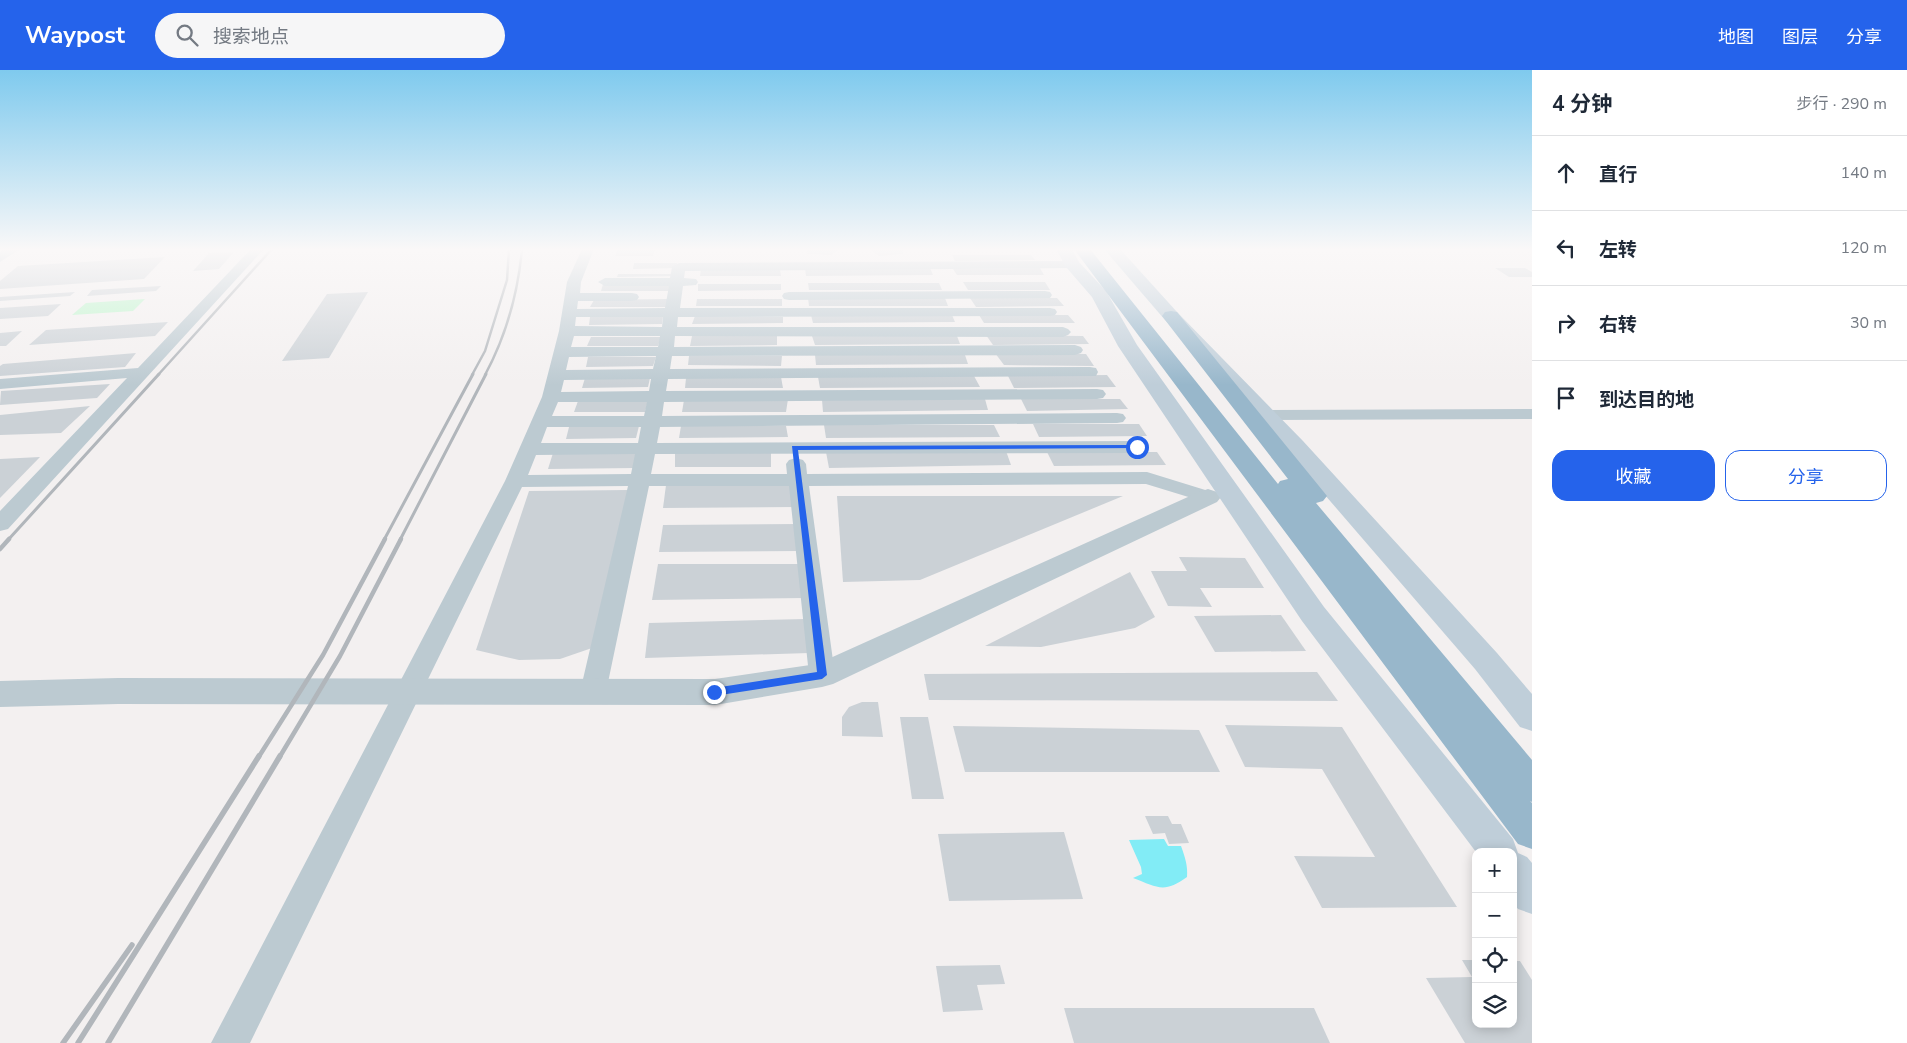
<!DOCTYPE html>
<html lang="zh">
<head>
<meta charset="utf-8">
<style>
  :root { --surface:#fff; --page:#f6f6f7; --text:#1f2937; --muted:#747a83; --line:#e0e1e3; --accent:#2563eb }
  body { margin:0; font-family:"Nunito Sans","Noto Sans SC",sans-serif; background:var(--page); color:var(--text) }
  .controls { position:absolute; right:15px; bottom:15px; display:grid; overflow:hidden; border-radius:10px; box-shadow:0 2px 12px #0003 }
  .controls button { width:45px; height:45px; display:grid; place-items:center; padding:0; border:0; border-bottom:1px solid var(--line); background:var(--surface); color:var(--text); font:25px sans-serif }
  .stop { position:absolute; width:15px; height:15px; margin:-11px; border:4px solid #2563eb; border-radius:50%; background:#fff }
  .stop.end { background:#2563eb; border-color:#fff; box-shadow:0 1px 5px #0008 }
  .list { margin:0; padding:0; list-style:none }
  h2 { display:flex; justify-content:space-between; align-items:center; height:65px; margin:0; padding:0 20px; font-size:21px }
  h2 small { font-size:16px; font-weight:400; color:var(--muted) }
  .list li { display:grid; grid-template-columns:32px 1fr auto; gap:15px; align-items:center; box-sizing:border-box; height:75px; padding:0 20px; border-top:1px solid var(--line) }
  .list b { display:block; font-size:19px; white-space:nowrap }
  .list em { font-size:16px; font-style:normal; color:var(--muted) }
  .actions { display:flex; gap:10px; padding:15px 20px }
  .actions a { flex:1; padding:11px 0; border:1px solid var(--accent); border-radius:15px; text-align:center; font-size:18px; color:var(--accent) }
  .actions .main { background:var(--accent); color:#fff }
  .icon { flex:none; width:28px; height:28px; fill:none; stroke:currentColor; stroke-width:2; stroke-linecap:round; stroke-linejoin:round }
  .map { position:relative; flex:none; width:1532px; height:973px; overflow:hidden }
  header { display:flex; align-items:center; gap:30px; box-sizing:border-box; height:70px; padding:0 25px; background:var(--accent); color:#fff }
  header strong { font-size:24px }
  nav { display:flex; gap:28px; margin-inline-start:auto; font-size:18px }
  .search { width:350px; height:45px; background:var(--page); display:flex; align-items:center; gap:12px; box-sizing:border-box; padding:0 18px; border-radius:28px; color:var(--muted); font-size:19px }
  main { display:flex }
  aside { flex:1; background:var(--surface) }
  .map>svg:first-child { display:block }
  .green { fill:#baf5ca }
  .water { fill:#82ecf6 }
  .building { fill:#cbd1d6 }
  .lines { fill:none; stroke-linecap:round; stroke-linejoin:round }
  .minor { fill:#bccad1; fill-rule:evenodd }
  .tertiary { fill:#bccad1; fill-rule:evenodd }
  .secondary { fill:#bfced9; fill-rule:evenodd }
  .trunk { fill:#98b7cb; fill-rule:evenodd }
  .rail-far3 { stroke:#b1b6bb; stroke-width:2.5 }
  .rail-far2 { stroke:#b1b6bb; stroke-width:3 }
  .rail-far1 { stroke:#b1b6bb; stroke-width:4.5 }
  .rail { stroke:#b1b6bb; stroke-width:5.5 }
  .route { fill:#2563eb }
</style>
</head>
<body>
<header>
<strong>Waypost</strong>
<div class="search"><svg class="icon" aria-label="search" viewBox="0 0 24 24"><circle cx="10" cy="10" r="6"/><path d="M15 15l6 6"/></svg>搜索地点</div>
<nav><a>地图</a><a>图层</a><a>分享</a></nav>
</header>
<main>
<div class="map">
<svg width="1532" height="973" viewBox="0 0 1532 973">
  <rect width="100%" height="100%" fill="#f3f0f0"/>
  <path class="green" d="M 145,229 L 133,241 L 72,245 L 86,233 Z"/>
  <path class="water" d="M 1164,769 L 1168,776 L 1181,776 C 1185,787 1188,796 1187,807 C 1164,824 1157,817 1133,808 L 1142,804 L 1141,797 L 1129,770 Z"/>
  <g class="building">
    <path d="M 618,179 L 655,179 L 653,186 L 615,186 Z"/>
    <path d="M 806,179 L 839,179 L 831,185 L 808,184 Z"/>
    <path d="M 870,179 L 903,179 L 903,184 L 879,186 Z"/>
    <path d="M 234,182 L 219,199 L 193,201 L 209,183 Z"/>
    <path d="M 952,185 L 1031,185 L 1035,190 L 955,191 Z"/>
    <path d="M 165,187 L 144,209 L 0,219 L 0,211 L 18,196 Z"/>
    <path d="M 634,193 L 677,193 L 676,198 L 633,199 Z"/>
    <path d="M 930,198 L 933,205 L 806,206 L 805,199 Z"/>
    <path d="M 1040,198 L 1044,205 L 957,205 L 953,199 Z"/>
    <path d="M 1495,198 L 1525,198 L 1532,202 L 1532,207 L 1509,207 Z"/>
    <path d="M 701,199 L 780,200 L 781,206 L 700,206 Z"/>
    <path d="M 618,204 L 672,204 L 678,206 L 617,207 Z"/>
    <path d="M 963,212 L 1045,212 L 1050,220 L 968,220 Z"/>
    <path d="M 808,213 L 939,213 L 942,220 L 809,220 Z"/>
    <path d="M 603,214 L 673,214 L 671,221 L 601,221 Z"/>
    <path d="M 698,214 L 781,214 L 781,220 L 698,221 Z"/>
    <path d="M 161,216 L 156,221 L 87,226 L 92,220 Z"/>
    <path d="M 75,222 L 70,226 L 0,231 L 0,227 Z"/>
    <path d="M 368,222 L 329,288 L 282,291 L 327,224 Z"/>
    <path d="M 808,228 L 945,228 L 948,236 L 809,236 Z"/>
    <path d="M 970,228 L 1057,228 L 1064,236 L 976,237 Z"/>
    <path d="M 668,229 L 666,237 L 590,237 L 594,230 Z"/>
    <path d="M 697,229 L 782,229 L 782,236 L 696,236 Z"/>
    <path d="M 61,234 L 48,246 L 0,249 L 0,238 Z"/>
    <path d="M 811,245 L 952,245 L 955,252 L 813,253 Z"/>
    <path d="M 979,245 L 1068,245 L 1075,253 L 984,253 Z"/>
    <path d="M 663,246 L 662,254 L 589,255 L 590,247 Z"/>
    <path d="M 695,246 L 783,247 L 783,253 L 692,254 Z"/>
    <path d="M 168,252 L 155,266 L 29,275 L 46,260 Z"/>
    <path d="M 22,261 L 6,276 L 0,276 L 0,263 Z"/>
    <path d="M 986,265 L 1083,266 L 1089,274 L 993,275 Z"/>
    <path d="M 692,266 L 777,266 L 777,275 L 690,276 Z"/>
    <path d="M 812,266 L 957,266 L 960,274 L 815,275 Z"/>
    <path d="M 591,267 L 661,267 L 658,276 L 587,276 Z"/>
    <path d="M 136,283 L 125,297 L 0,306 L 0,296 L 3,294 Z"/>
    <path d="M 995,283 L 1086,284 L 1094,296 L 1004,295 Z"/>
    <path d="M 815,285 L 965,285 L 968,294 L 816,295 Z"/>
    <path d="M 689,286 L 782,286 L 781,296 L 688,295 Z"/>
    <path d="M 588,287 L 656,287 L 653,296 L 586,297 Z"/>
    <path d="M 1107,305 L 1116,317 L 1014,318 L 1008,306 Z"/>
    <path d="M 974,306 L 980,317 L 820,318 L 818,307 Z"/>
    <path d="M 781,307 L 783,318 L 685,318 L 686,308 Z"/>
    <path d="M 585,308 L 650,308 L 648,317 L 582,318 Z"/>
    <path d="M 110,314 L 97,328 L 0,335 L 1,321 Z"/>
    <path d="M 788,329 L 786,342 L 682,342 L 684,330 Z"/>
    <path d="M 985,329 L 988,340 L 823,342 L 822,330 Z"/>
    <path d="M 1021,329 L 1120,329 L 1128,339 L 1027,341 Z"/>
    <path d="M 578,331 L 648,331 L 645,342 L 574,342 Z"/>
    <path d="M 90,336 L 61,363 L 0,365 L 0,345 Z"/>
    <path d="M 1033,354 L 1139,354 L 1147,366 L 1039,367 Z"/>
    <path d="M 824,355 L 994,355 L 1000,367 L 826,368 Z"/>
    <path d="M 639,356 L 636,368 L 566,369 L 569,357 Z"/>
    <path d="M 681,356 L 786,356 L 788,367 L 679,368 Z"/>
    <path d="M 1006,381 L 1011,395 L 829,398 L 826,382 Z"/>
    <path d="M 640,382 L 635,398 L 548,399 L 553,383 Z"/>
    <rect x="675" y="382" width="96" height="15"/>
    <path d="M 1047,382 L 1157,382 L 1166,395 L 1054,396 Z"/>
    <path d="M 40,387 L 0,428 L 0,389 Z"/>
    <path d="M 666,415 L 794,415 L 796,437 L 663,438 Z"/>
    <path d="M 628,420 L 592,578 L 560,589 L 519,590 L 476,580 L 529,421 Z"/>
    <path d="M 837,426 L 1123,426 L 920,510 L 843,512 Z"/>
    <path d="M 798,454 L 799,481 L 659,482 L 663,455 Z"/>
    <path d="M 1179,487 L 1245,488 L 1264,518 L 1200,518 L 1212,537 L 1168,536 L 1151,501 L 1187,501 Z"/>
    <path d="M 658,494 L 802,494 L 804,528 L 652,530 Z"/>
    <path d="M 1130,502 L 1155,547 L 1135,558 L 1041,577 L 985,576 Z"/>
    <path d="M 1281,545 L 1306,581 L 1215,582 L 1194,546 Z"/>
    <path d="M 806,549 L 809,583 L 645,588 L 649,553 Z"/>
    <path d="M 1317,602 L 1338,631 L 929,630 L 924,604 Z"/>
    <path d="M 862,632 L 878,632 L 883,667 L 842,666 L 842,647 L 849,637 Z"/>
    <path d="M 900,647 L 928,647 L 944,729 L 912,729 Z"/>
    <path d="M 1225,655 L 1342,657 L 1457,837 L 1322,838 L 1294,786 L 1375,787 L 1322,699 L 1245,697 Z"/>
    <path d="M 953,656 L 1199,660 L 1220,702 L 965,702 Z"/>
    <path d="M 1145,746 L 1168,746 L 1172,754 L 1181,754 L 1189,773 L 1169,774 L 1165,763 L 1153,764 Z"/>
    <path d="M 1064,762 L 1083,829 L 949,831 L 938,764 Z"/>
    <path d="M 1462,890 L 1476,890 L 1476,954 L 1513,954 L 1513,891 L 1520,891 L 1532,910 L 1532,973 L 1465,973 L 1426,908 L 1472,907 Z"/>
    <path d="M 1000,895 L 1005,914 L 977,915 L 983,940 L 943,942 L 936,896 Z"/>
    <path d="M 1064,938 L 1314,938 L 1330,973 L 1074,973 Z"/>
  </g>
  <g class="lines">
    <g class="minor">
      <path d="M 5,179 L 20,179 L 0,192 L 0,182 Z"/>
      <path d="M 251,179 L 264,179 L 8,459 L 0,461 L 0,441 L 127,308 L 0,319 L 0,309 L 138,298 Z"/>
      <path d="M 582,179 L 594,179 L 581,212 L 580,223 L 632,223 L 637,224 L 639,227 L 637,230 L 632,231 L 578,231 L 577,239 L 665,238 L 669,216 L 605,216 L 598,212 L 605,208 L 670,208 L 672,197 L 679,193 L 1077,191 L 1079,194 L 1072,198 L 685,201 L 684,208 L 696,209 L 698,212 L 696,215 L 683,216 L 680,238 L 1050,238 L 1055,239 L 1057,242 L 1055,245 L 1050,246 L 678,247 L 677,257 L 1063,257 L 1068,259 L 1071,262 L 1068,265 L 1063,267 L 675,266 L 674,277 L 1075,275 L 1081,277 L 1083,280 L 1081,283 L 1075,285 L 672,286 L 670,299 L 1090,297 L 1096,298 L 1098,302 L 1096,306 L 668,309 L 666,321 L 1097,319 L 1103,320 L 1106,324 L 1103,328 L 1097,329 L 664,332 L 662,346 L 1117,343 L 1123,344 L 1126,348 L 1123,352 L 1117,353 L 660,357 L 657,373 L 1137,371 L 1144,373 L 1147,377 L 1144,381 L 1137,383 L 655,384 L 651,404 L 787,404 L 786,394 L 789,390 L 796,388 L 803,390 L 806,394 L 807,404 L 1147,402 L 1215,423 L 1218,427 L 1215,431 L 1208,433 L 1146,414 L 809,416 L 835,605 L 831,612 L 822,615 L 813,612 L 809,605 L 789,416 L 649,416 L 606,622 L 602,629 L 593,632 L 584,629 L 580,622 L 628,416 L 522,417 L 250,973 L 211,973 L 505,411 L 542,327 L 559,261 L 567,212 ZM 576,247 L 663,247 L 662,257 L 575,256 ZM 574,266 L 660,266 L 658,277 L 571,277 ZM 656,286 L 653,299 L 566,300 L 569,287 ZM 651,309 L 649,321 L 561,322 L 564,310 ZM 558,332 L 647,332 L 644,346 L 552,346 ZM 547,357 L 641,357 L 638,373 L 541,373 ZM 635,384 L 631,404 L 528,405 L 536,385 Z"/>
      <path d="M 1045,221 L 1050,222 L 1052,225 L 1050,228 L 789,230 L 784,229 L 782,226 L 784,223 L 789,222 Z"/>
      <path d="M 1532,339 L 1532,349 L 1266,350 L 1260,349 L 1257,345 L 1260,341 L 1266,340 Z"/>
    </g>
    <path class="tertiary" d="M 1208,419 L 1217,422 L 1221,427 L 1217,432 L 833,614 L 822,617 L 715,635 L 118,634 L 0,637 L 0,611 L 118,608 L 715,609 L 817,594 L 1199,422 Z"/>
    <g class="secondary">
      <path d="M 1056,179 L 1072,179 L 1079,192 L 1106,221 L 1137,275 L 1324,537 L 1513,769 L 1518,783 L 1527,787 L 1532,793 L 1532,844 L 1518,839 L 1513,833 L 1513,782 L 1476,782 L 1302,551 L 1118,276 L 1092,227 L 1066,197 Z"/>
      <path d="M 1104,179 L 1120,179 L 1177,242 L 1303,371 L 1497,583 L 1532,624 L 1532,661 L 1520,657 L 1475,599 L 1287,381 L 1165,250 Z"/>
    </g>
    <path class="trunk" d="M 1074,179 L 1090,179 L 1278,414 L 1280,411 L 1288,409 L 1162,246 L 1165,242 L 1171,241 L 1177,242 L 1323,421 L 1327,426 L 1323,431 L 1316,433 L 1532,690 L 1532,732 L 1530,731 L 1532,733 L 1532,779 L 1518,774 Z"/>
    <g class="rail-far3">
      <path d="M 158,305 L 272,179"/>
      <path d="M 472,305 L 485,281 L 507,210 L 509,179"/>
      <path d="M 485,305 C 506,266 518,223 522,179"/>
    </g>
    <g class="rail-far2">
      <path d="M 8,470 L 159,304"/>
      <path d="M 384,470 L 473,304"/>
      <path d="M 400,470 L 486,304"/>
    </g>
    <g class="rail-far1">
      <path d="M 0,479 L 9,469"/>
      <path d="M 258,688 L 323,585 L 385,469"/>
      <path d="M 279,688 L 340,586 L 401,469"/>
    </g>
    <g class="rail">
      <path d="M 63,973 L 132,875"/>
      <path d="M 78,973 L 259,686"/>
      <path d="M 108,973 L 280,686"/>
    </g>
  </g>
  <linearGradient id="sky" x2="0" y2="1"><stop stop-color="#7fcaee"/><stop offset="0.57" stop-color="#faf8f8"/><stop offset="1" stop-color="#faf8f8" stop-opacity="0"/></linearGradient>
  <rect width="1532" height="315" fill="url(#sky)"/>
  <path class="route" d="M 1137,375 L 1140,375 L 1140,378 L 798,380 L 827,605 L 822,609 L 714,626 L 711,625 L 711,619 L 714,618 L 817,602 L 792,376 Z"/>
</svg>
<div class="controls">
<button>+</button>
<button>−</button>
<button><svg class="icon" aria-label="locate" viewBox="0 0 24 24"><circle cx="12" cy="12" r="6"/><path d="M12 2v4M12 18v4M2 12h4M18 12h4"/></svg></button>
<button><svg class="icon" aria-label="layers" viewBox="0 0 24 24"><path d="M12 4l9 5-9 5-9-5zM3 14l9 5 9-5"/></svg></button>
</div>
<div class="stop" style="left:1137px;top:377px"></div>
<div class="stop end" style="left:714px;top:622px"></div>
</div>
<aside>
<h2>4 分钟<small>步行 · 290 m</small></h2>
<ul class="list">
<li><svg class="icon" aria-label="ahead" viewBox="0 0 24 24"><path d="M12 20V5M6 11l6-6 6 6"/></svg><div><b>直行</b></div><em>140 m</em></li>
<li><svg class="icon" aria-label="left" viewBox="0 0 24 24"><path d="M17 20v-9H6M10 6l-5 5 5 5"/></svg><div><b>左转</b></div><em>120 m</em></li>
<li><svg class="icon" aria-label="right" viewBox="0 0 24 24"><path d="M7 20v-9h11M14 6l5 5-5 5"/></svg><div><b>右转</b></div><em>30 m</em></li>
<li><svg class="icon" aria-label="arrive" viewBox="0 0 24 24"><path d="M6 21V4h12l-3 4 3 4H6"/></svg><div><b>到达目的地</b></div></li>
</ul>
<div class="actions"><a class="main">收藏</a><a>分享</a></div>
</aside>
</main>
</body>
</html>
